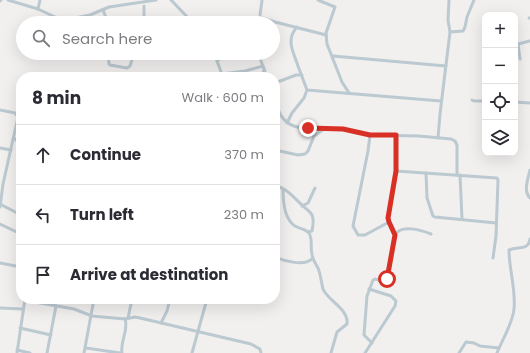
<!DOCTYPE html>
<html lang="en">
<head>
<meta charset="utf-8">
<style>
  :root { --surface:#fff; --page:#f2f2f3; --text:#2b2b33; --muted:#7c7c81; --line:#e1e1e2 }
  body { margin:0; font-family:Poppins,sans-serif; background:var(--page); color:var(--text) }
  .controls { position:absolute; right:12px; top:12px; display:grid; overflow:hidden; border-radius:8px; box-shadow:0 4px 16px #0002 }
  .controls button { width:36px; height:36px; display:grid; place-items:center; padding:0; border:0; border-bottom:1px solid var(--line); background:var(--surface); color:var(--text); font:20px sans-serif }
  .stop { position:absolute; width:12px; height:12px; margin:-9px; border:3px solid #d93025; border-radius:50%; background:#fff }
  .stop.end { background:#d93025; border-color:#fff; box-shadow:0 1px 4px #0008 }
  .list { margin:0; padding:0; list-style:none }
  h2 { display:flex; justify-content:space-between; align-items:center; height:52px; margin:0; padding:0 16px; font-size:17px }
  h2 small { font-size:13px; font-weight:400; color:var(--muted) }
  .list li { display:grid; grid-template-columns:26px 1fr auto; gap:12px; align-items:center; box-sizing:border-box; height:60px; padding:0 16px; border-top:1px solid var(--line) }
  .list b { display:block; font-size:15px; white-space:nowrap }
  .list em { font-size:13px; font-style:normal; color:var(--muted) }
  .icon { flex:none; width:22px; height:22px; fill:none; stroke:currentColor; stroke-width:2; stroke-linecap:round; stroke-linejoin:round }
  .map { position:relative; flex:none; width:530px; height:353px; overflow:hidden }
  .search { position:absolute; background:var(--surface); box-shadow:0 4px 16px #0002; left:16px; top:16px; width:264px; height:44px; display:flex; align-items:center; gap:10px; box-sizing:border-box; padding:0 14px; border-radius:22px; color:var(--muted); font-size:15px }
  .panel { position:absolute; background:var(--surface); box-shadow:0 4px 16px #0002; left:16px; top:72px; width:264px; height:232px; border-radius:16px }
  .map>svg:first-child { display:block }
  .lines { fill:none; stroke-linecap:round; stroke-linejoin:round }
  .minor { stroke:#bbc9d0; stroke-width:3 }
  .route { stroke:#d93025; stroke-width:5 }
</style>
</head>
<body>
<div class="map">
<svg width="530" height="353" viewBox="0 0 530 353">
  <rect width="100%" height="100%" fill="#f2efef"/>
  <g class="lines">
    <g class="minor">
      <path d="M 8,0 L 38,9 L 55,17 L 59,18 L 75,18 L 90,15 L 109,7 L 156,0"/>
      <path d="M 171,0 L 193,23"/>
      <path d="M 318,0 L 335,7 L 326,33 L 327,44 L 342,82 L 349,93"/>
      <path d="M 449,0 L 448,20 L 450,32"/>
      <path d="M 0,1 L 1,0"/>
      <path d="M 38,9 L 40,0"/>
      <path d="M 103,10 L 108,23"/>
      <path d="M 260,17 L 275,22 L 326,35"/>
      <path d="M 529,18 L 530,18"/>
      <path d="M 144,23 L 144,6"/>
      <path d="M 259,23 L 262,0"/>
      <path d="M 297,27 C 285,40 294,53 298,66 C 301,74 304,82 307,90 L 441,101"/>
      <path d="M 108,53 L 109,64 L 110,65 L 127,68 L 130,66 L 134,53"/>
      <path d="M 214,53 L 223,77"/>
      <path d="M 258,53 L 267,77"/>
      <path d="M 333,56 L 446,66"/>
      <path d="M 520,59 L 518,44 L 530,41"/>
      <path d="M 217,60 L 236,53"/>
      <path d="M 222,74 L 245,71 L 263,66"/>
      <path d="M 262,77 L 264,69"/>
      <path d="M 275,83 L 296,75 L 302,75"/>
      <path d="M 275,100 C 278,111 282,122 294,126 C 299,128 305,128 310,129 L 314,136"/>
      <path d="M 472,100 L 474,101 L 485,101"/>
      <path d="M 515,102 L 530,103"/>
      <path d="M 0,110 L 15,113 L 18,117 L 3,184 L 0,207"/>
      <path d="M 287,123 L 292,113 L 304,98 L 307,90"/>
      <path d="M 310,129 L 322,129"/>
      <path d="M 370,135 L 368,151 L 353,226 L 358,235 L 365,235 L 389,222"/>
      <path d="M 14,138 L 17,141 L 21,141"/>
      <path d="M 438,138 L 440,114 L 450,32 L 463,31 L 465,27 L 467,17 L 474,0"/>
      <path d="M 0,148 L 11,150"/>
      <path d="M 275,150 L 298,155 L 305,154 L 308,151 L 314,136 L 324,129 L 343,129 L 370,135 L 419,136 L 451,139 L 455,141 L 457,145 L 457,175"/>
      <path d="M 530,170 C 528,179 523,191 530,198"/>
      <path d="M 396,171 L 497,178 L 498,180 L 496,236 L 493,258"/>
      <path d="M 426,173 L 427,198 L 433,216 L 435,217 L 496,223"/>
      <path d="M 460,175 L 462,219"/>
      <path d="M 275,186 C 286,187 295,199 303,206 C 306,209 310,211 312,215 C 314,219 313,226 312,231 L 308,232"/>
      <path d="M 283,190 C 283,202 284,219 295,226 C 300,229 306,229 309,233 C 313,239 310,248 312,254 C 312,259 316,264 318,268 C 321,275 321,282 323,289 C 328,301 349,309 347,324 L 337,332 L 331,353"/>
      <path d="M 0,204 L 21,215"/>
      <path d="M 302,206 L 308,203 L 315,188"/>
      <path d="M 0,224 L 21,234"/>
      <path d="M 395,235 L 389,222 L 388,217 L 396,171 L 396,135"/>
      <path d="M 275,257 C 284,261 305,267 313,258"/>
      <path d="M 0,263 L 21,267"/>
      <path d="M 24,300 L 74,309 L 92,316 L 125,319 L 135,317 L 140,318 L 251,344 L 260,349 L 261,353"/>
      <path d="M 0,308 L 23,309"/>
      <path d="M 128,318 L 132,299"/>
      <path d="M 161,323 L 167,311 L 170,299"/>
      <path d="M 20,328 L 51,335"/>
      <path d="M 372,343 L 364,335 L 367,296 L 373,280 L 375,279 L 387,282 L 395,235 C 401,224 421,230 431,234"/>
      <path d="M 86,348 L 120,353"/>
      <path d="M 17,350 L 30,353"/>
      <path d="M 17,353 L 25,299"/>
      <path d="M 47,353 L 56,306"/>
      <path d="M 84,353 L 94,299"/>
      <path d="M 122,353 C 120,342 129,329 125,319"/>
      <path d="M 192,353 L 207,299"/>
      <path d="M 365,353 L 395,306 L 396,301 L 391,296 L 369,289"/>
      <path d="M 459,353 L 466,342 L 474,343 L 480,346 L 499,348"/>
      <path d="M 497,353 C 502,340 513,323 514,309 C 516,290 509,269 509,250 C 519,246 528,251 530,239"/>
    </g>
  </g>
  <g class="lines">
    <path class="route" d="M 308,128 L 343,129 L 370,135 L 396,135 L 396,171 L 388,218 L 389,222 L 395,235 L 387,279"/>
  </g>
</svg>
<div class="controls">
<button>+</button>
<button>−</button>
<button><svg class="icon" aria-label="locate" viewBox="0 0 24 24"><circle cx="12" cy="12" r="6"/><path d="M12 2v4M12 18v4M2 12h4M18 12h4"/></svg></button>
<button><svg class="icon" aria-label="layers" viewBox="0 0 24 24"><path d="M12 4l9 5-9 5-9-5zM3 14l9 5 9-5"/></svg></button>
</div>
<div class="stop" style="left:387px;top:279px"></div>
<div class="stop end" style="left:308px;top:128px"></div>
<div class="search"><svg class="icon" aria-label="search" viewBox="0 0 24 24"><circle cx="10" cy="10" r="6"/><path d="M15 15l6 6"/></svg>Search here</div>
<section class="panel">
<h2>8 min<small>Walk · 600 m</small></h2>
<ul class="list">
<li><svg class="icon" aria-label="ahead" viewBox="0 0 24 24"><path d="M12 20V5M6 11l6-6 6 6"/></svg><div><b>Continue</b></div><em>370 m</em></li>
<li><svg class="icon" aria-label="left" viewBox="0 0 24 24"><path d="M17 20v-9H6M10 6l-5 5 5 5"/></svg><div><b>Turn left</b></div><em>230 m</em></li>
<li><svg class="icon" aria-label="arrive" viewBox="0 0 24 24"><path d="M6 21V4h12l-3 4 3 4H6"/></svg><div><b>Arrive at destination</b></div></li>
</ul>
</section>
</div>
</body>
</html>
